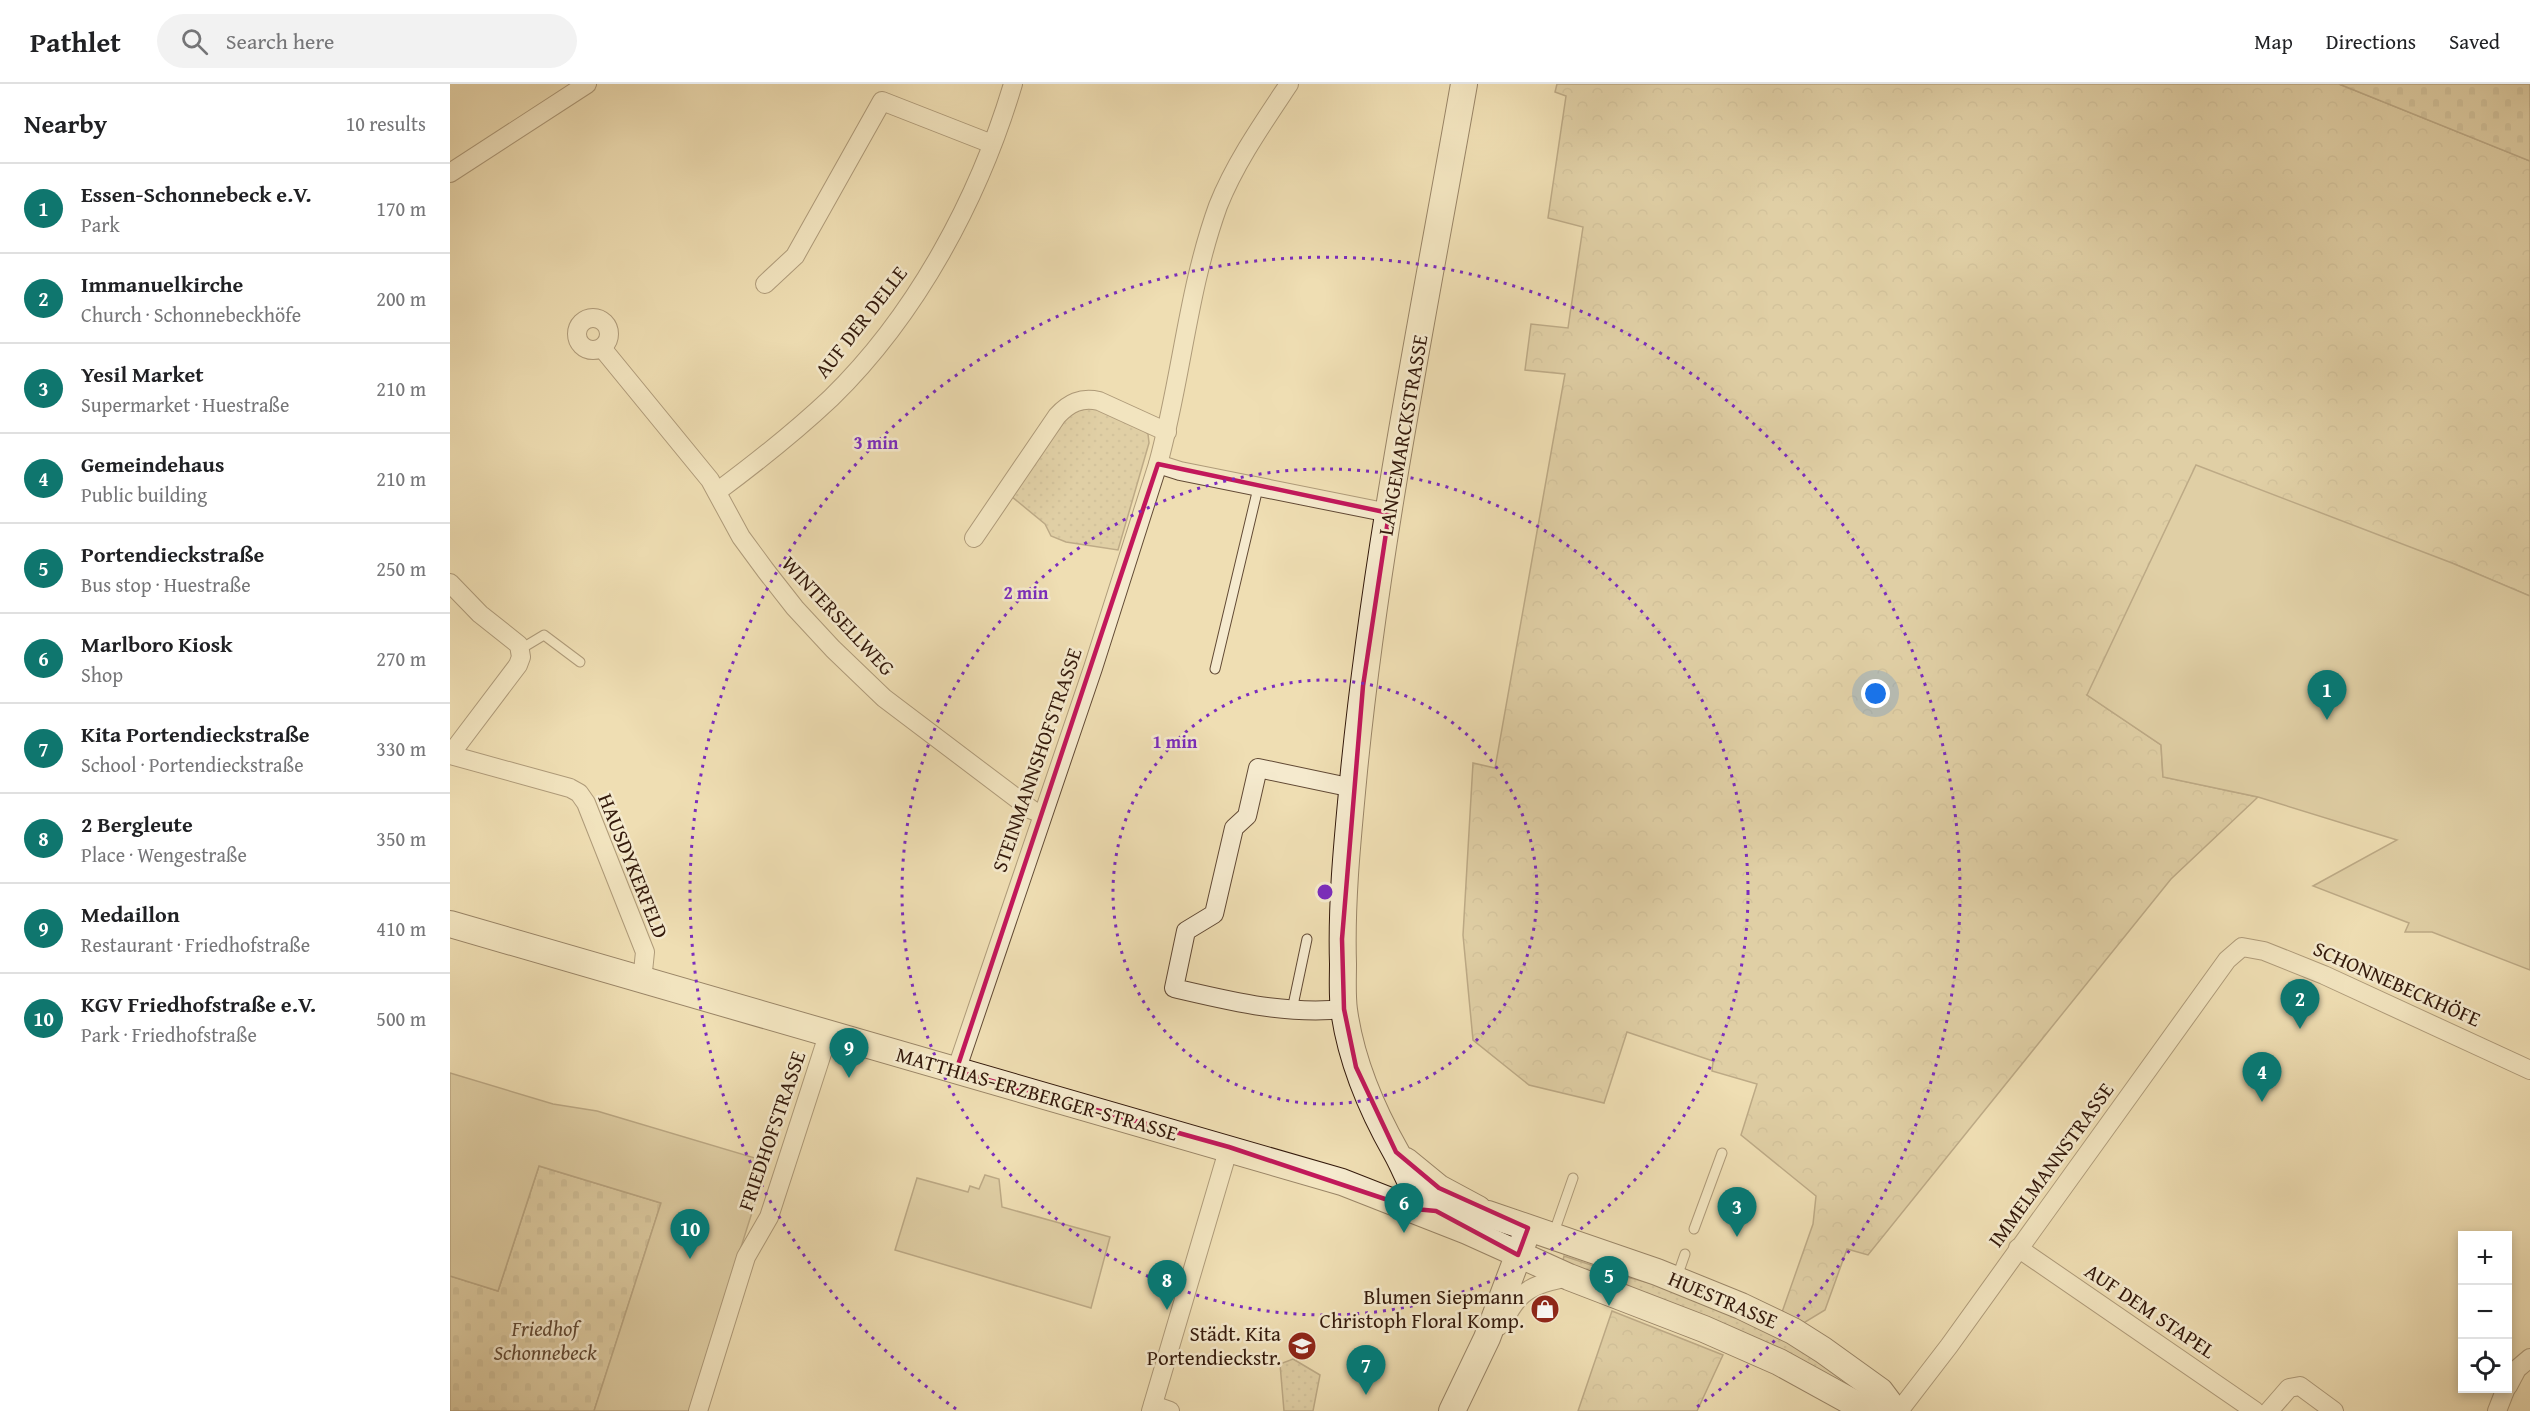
<!DOCTYPE html>
<html lang="en">
<head>
<meta charset="utf-8">
<style>
  :root { --surface:#fff; --page:#f2f2f2; --text:#202124; --muted:#757577; --line:#e0e0e0; --accent:#0f766e }
  body { margin:0; font-family:"Gentium Book Plus",serif; background:var(--page); color:var(--text) }
  .controls { position:absolute; right:18px; bottom:18px; display:grid; overflow:hidden; border-radius:0px; box-shadow:0 3px 9px #0003 }
  .controls button { width:54px; height:54px; display:grid; place-items:center; padding:0; border:0; border-bottom:2px solid var(--line); background:var(--surface); color:var(--text); font:30px sans-serif }
  .you { position:absolute; left:1426px; top:610px; width:21px; height:21px; margin:-15px; border:4px solid #fff; border-radius:50%; background:#1a73e8; box-shadow:0 0 0 9px #1a73e833 }
  .badge { display:grid; place-items:center; width:39px; height:39px; border-radius:50%; background:var(--accent); color:#fff; font-size:20px; font-weight:700 }
  .pin { position:absolute; translate:-50% -50px; filter:drop-shadow(0 2px 3px #0008) }
  .pin::after { content:''; position:absolute; top:32px; width:21px; height:18px; background:inherit; clip-path:polygon(0 0,100% 0,50% 100%) }
  .list { margin:0; padding:0; list-style:none }
  h2 { display:flex; justify-content:space-between; align-items:center; height:78px; margin:0; padding:0 24px; font-size:26px }
  h2 small { font-size:20px; font-weight:400; color:var(--muted) }
  .list li { display:grid; grid-template-columns:39px 1fr auto; gap:18px; align-items:center; box-sizing:border-box; height:90px; padding:0 24px; border-top:2px solid var(--line) }
  .list b { display:block; font-size:22px; white-space:nowrap }
  .list p { margin:0; font-size:20px; white-space:nowrap; color:var(--muted) }
  .list em { font-size:20px; font-style:normal; color:var(--muted) }
  .icon { flex:none; width:33px; height:33px; fill:none; stroke:currentColor; stroke-width:2; stroke-linecap:round; stroke-linejoin:round }
  .map { position:relative; flex:none; width:2080px; height:1327px; overflow:hidden }
  header { display:flex; align-items:center; gap:36px; box-sizing:border-box; height:84px; padding:0 30px; background:var(--surface); border-bottom:2px solid var(--line) }
  header strong { font-size:28px }
  nav { display:flex; gap:33px; margin-inline-start:auto; font-size:21px }
  .search { width:420px; height:54px; background:var(--page); display:flex; align-items:center; gap:15px; box-sizing:border-box; padding:0 21px; border-radius:33px; color:var(--muted); font-size:22px }
  main { display:flex }
  aside { flex:1; background:var(--surface) }
  .map>svg:first-child { display:block }
  .grass { fill:url(#grass-dots); stroke:#816b50; stroke-width:1.5 }
  .forest { fill:url(#forest-crowns); stroke:#816b50; stroke-width:1.5 }
  .cemetery { fill:url(#cemetery-stones); stroke:#816b50; stroke-width:1.5 }
  .garden { fill:#cfbd96; stroke:#816b50; stroke-width:1.5 }
  .lines { fill:none; stroke-linecap:round; stroke-linejoin:round }
  .lane-casing { stroke:#624a35; stroke-width:11 }
  .street-casing { stroke:#624a35; stroke-width:20 }
  .secondary-casing { stroke:#33190b; stroke-width:28 }
  .lane { stroke:#f5eace; stroke-width:9 }
  .street { stroke:#f5eace; stroke-width:18 }
  .secondary { stroke:#f5eace; stroke-width:26 }
  .marked { fill:none; stroke:#c2185b; stroke-width:4.5; stroke-linejoin:round }
  .ring { fill:none; stroke:#7b2cbf; stroke-width:3; stroke-dasharray:3 6 }
  .labels { text-anchor:middle; stroke-width:5; stroke-linejoin:round; paint-order:stroke }
  .street-label { font-size:21px; fill:#33190b; stroke:#f5eace }
  .poi-label { font-size:21px; fill:#33190b; stroke:#f5eace; text-anchor:end }
  .park-label { font-size:21px; font-style:italic; fill:#624a35; stroke:#f5eace }
  .centre { fill:#7b2cbf; stroke:#f5eace; stroke-width:3 }
  .ring-label { font-size:18px; text-anchor:middle; font-weight:bold; fill:#7b2cbf; stroke:#f5eace; stroke-width:5; stroke-linejoin:round; paint-order:stroke }
</style>
</head>
<body>
<header>
<strong>Pathlet</strong>
<div class="search"><svg class="icon" aria-label="search" viewBox="0 0 24 24"><circle cx="10" cy="10" r="6"/><path d="M15 15l6 6"/></svg>Search here</div>
<nav><a>Map</a><a>Directions</a><a>Saved</a></nav>
</header>
<main>
<aside>
<h2>Nearby<small>10 results</small></h2>
<ul class="list">
<li><span class="badge">1</span><div><b>Essen-Schonnebeck e.V.</b><p>Park</p></div><em>170 m</em></li>
<li><span class="badge">2</span><div><b>Immanuelkirche</b><p>Church · Schonnebeckhöfe</p></div><em>200 m</em></li>
<li><span class="badge">3</span><div><b>Yesil Market</b><p>Supermarket · Huestraße</p></div><em>210 m</em></li>
<li><span class="badge">4</span><div><b>Gemeindehaus</b><p>Public building</p></div><em>210 m</em></li>
<li><span class="badge">5</span><div><b>Portendieckstraße</b><p>Bus stop · Huestraße</p></div><em>250 m</em></li>
<li><span class="badge">6</span><div><b>Marlboro Kiosk</b><p>Shop</p></div><em>270 m</em></li>
<li><span class="badge">7</span><div><b>Kita Portendieckstraße</b><p>School · Portendieckstraße</p></div><em>330 m</em></li>
<li><span class="badge">8</span><div><b>2 Bergleute</b><p>Place · Wengestraße</p></div><em>350 m</em></li>
<li><span class="badge">9</span><div><b>Medaillon</b><p>Restaurant · Friedhofstraße</p></div><em>410 m</em></li>
<li><span class="badge">10</span><div><b>KGV Friedhofstraße e.V.</b><p>Park · Friedhofstraße</p></div><em>500 m</em></li>
</ul>
</aside>
<div class="map">
<svg width="2080" height="1327" viewBox="0 0 2080 1327">
  <defs>
    <pattern id="grass-dots" width="8" height="8" patternUnits="userSpaceOnUse" patternTransform="scale(1.5)"><rect width="8" height="8" fill="#cfbd96"/><path d="M2 2h.1M6 6h.1" fill="none" stroke="#b2a280" stroke-width="1.8" stroke-linecap="round"/></pattern>
    <pattern id="forest-crowns" width="20" height="18" patternUnits="userSpaceOnUse" patternTransform="scale(1.5)"><rect width="20" height="18" fill="#cfbd96"/><path d="M2 6a3 3 0 1 1 6 0M12 15a3 3 0 1 1 6 0" fill="none" stroke="#b2a280"/></pattern>
    <pattern id="cemetery-stones" width="16" height="16" patternUnits="userSpaceOnUse" patternTransform="scale(1.5)"><rect width="16" height="16" fill="#cfbd96"/><path d="M2 7V4a2 2 0 0 1 4 0v3zM10 15v-3a2 2 0 0 1 4 0v3z" fill="#b2a280"/></pattern>
  </defs>
  <rect width="100%" height="100%" fill="#efdeb3"/>
  <filter id="stains"><feTurbulence type="fractalNoise" baseFrequency=".00333" numOctaves="4"/><feColorMatrix values="0 0 0 0 .2 0 0 0 0 .09 0 0 0 0 .02 0 0 0 .5 -.17"/></filter>
  <radialGradient id="worn" r=".72"><stop offset=".6" stop-color="#630" stop-opacity="0"/><stop offset="1" stop-color="#630" stop-opacity=".3"/></radialGradient>
  <g class="grass">
    <path d="M 645,323 L 684,339 L 698,350 L 699,359 L 668,466 L 616,458 L 601,452 L 595,440 L 561,412 L 621,328 Z"/>
    <path d="M 1114,1172 L 1177,1193 L 1237,1209 L 1341,1257 L 1421,1314 L 1112,1180 Z"/>
    <path d="M 843,1275 L 870,1291 L 863,1327 L 834,1327 L 830,1280 Z"/>
  </g>
  <g class="forest">
    <path d="M 1107,0 L 1889,0 L 2080,77 L 2080,512 L 2002,479 L 1637,611 L 1711,661 L 1713,693 L 1808,713 L 1721,795 L 1418,1171 L 1397,1165 L 1375,1226 L 1352,1240 L 1331,1231 L 1363,1140 L 1366,1112 L 1291,1051 L 1307,1000 L 1262,987 L 1263,977 L 1177,948 L 1154,1019 L 1079,1001 L 1023,956 L 1013,851 L 1023,679 L 1045,684 L 1115,290 L 1075,286 L 1081,240 L 1118,244 L 1133,143 L 1098,134 L 1116,12 L 1105,8 Z"/>
    <path d="M 1162,1227 L 1273,1271 L 1247,1327 L 1128,1327 Z"/>
  </g>
  <g class="cemetery">
    <path d="M 1889,0 L 2080,0 L 2080,77 Z"/>
    <path d="M 89,1082 L 211,1119 L 144,1327 L 0,1327 L 0,1192 L 48,1207 Z"/>
  </g>
  <g class="garden">
    <path d="M 1746,381 L 2002,479 L 2080,512 L 2080,886 L 1982,848 L 1955,848 L 1959,839 L 1863,802 L 1947,756 L 1808,713 L 1713,693 L 1711,661 L 1637,611 Z"/>
    <path d="M 0,989 L 103,1020 L 147,1027 L 318,1078 L 239,1327 L 144,1327 L 211,1119 L 89,1082 L 48,1207 L 0,1192 Z"/>
    <path d="M 535,1091 L 549,1095 L 552,1123 L 660,1153 L 641,1224 L 445,1166 L 467,1094 L 518,1108 L 520,1102 L 529,1105 Z"/>
  </g>
  <g class="lines">
    <g class="lane-casing">
      <g id="lane">
        <path d="M 69,566 L 94,551 L 130,578"/>
        <path d="M 765,585 L 808,404"/>
        <path d="M 842,926 L 857,855"/>
        <path d="M 1244,1145 L 1272,1069"/>
        <path d="M 1103,1151 L 1123,1094"/>
        <path d="M 1227,1193 L 1235,1170"/>
      </g>
    </g>
    <g class="street-casing">
      <g id="street">
        <path d="M 0,89 L 137,0"/>
        <path d="M 315,200 L 345,172 L 432,17 L 542,60"/>
        <circle cx="143" cy="250" r="16"/>
        <path d="M 152,264 L 260,396 L 291,453 L 316,487 L 345,524 L 383,565 L 434,614 L 582,726 L 592,730"/>
        <path d="M 708,380 L 730,387 L 939,429"/>
        <path d="M 268,407 C 307,378 346,347 381,314 C 467,230 529,114 563,0"/>
        <path d="M 524,454 L 607,332 C 619,319 631,313 649,317 L 717,348"/>
        <path d="M 0,499 L 30,530 L 69,561 L 71,573 L 68,581 L 0,671"/>
        <path d="M 0,671 L 120,704 L 129,709 L 136,719 L 195,868 L 192,897"/>
        <path d="M 894,925 C 835,931 780,917 724,904 L 736,847 L 764,830 L 784,744 L 797,732 L 808,684 L 903,704"/>
        <path d="M 506,987 L 643,584 L 708,380 C 732,293 737,208 768,122 C 785,79 813,39 839,0"/>
        <path d="M 1568,1164 L 1805,1327"/>
        <path d="M 1049,1242 C 1057,1233 1061,1222 1069,1214 C 1082,1200 1101,1197 1119,1193"/>
        <path d="M 2058,1302 L 2067,1285 L 2080,1274"/>
        <path d="M 703,1321 L 720,1327"/>
        <path d="M 248,1327 L 296,1173 L 319,1133 L 378,951"/>
        <path d="M 701,1327 L 779,1063"/>
        <path d="M 1449,1327 L 1499,1262 L 1777,876 L 1792,863 L 1814,867 L 1874,891 L 2080,986"/>
        <path d="M 1819,1327 L 1839,1304 L 1850,1302 L 1884,1327"/>
        <path d="M 2047,1327 L 2056,1304"/>
      </g>
    </g>
    <g class="secondary-casing">
      <g id="secondary">
        <path d="M 0,840 L 892,1098 L 1017,1147 L 1119,1193 L 1254,1245 L 1329,1278 L 1418,1327"/>
        <path d="M 956,1077 L 989,1104 L 1028,1125"/>
        <path d="M 983,1126 L 1038,1130 L 1207,1188 L 1291,1222 L 1343,1247 L 1373,1266 L 1430,1307 L 1445,1327"/>
        <path d="M 989,1129 C 960,1108 962,1097 946,1068 C 921,1024 901,977 894,926 C 892,911 893,895 893,880 C 891,815 898,751 904,687 C 927,456 974,228 1014,0"/>
        <path d="M 1002,1327 L 1037,1254 L 1074,1156"/>
      </g>
    </g>
    <use href="#lane" class="lane"/>
    <use href="#street" class="street"/>
    <use href="#secondary" class="secondary"/>
  </g>
  <path d="M0 0H2080V1327H0ZM 708,380 L 939,429 L 913,602 L 892,855 L 894,925 L 906,983 L 946,1068 L 989,1104 L 1078,1144 L 1068,1171 L 986,1127 L 965,1125 L 779,1063 L 506,987 Z" fill="#efdeb3" fill-opacity=".55" fill-rule="evenodd"/>
  <path class="marked" d="M 708,380 L 939,429 L 913,602 L 892,855 L 894,925 L 906,983 L 946,1068 L 989,1104 L 1078,1144 L 1068,1171 L 986,1127 L 965,1125 L 779,1063 L 506,987 Z"/>
  <g class="ring">
    <circle cx="875" cy="808" r="212"/>
    <circle cx="875" cy="808" r="423"/>
    <path d="M506 1325A635 635 0 1 1 1244 1325"/>
  </g>
  <defs>
    <g id="shop-disc" transform="scale(1.5)"><circle r="9.5" fill="#8f2418" stroke="#f5eace"/><path d="M-5-2.5h2.3a2.7 3.5 0 0 1 5.4 0H5L5.5 6h-11ZM-1.5-2.5h3a1.5 2.3 0 0 0-3 0Z" fill="#fff"/></g>
    <g id="school-disc" transform="scale(1.5)"><circle r="9.5" fill="#8f2418" stroke="#f5eace"/><path d="M0-5L7-2L0 1L-7-2ZM-4 1L0 2.5L4 1V4Q0 6-4 4Z" fill="#fff"/></g>
  </defs>
  <g fill-rule="evenodd">
    <use href="#shop-disc" x="1095" y="1225"/>
    <use href="#school-disc" x="852" y="1262"/>
  </g>
  <g class="labels">
    <g class="street-label">
      <text transform="translate(411 238) rotate(-52)" y="7">AUF DER DELLE</text>
      <text transform="translate(953 351) rotate(-80)" y="7">LANGEMARCKSTRASSE</text>
      <text transform="translate(388 532) rotate(47)" y="7">WINTERSELLWEG</text>
      <text transform="translate(587 676) rotate(-71)" y="7">STEINMANNSHOFSTRASSE</text>
      <text transform="translate(183 782) rotate(68)" y="7">HAUSDYKERFELD</text>
      <text transform="translate(1947 900) rotate(24)" y="7">SCHONNEBECKHÖFE</text>
      <text transform="translate(587 1010) rotate(16)" y="7">MATTHIAS-ERZBERGER-STRASSE</text>
      <text transform="translate(322 1047) rotate(-71)" y="7">FRIEDHOFSTRASSE</text>
      <text transform="translate(1601 1081) rotate(-54)" y="7">IMMELMANNSTRASSE</text>
      <text transform="translate(1273 1216) rotate(23)" y="7">HUESTRASSE</text>
      <text transform="translate(1700 1227) rotate(34)" y="7">AUF DEM STAPEL</text>
    </g>
    <g class="poi-label">
      <text x="1074" y="1220">Blumen Siepmann<tspan x="1074" dy="24">Christoph Floral Komp.</tspan></text>
      <text x="831" y="1257">Städt. Kita<tspan x="831" dy="24">Portendieckstr.</tspan></text>
    </g>
    <g class="park-label">
      <text x="95" y="1252">Friedhof<tspan x="95" dy="24">Schonnebeck</tspan></text>
    </g>
  </g>
  <circle cx="875" cy="808" r="9" class="centre"/>
  <g class="ring-label">
    <text x="426" y="365">3 min</text>
    <text x="576" y="515">2 min</text>
    <text x="725" y="664">1 min</text>
  </g>
  <rect width="100%" height="100%" filter="url(#stains)"/>
  <rect width="100%" height="100%" fill="url(#worn)"/>
</svg>
<div class="controls">
<button>+</button>
<button>−</button>
<button><svg class="icon" aria-label="locate" viewBox="0 0 24 24"><circle cx="12" cy="12" r="6"/><path d="M12 2v4M12 18v4M2 12h4M18 12h4"/></svg></button>
</div>
<div class="you"></div>
<div class="pin badge" style="left:1877px;top:636px">1</div>
<div class="pin badge" style="left:1850px;top:945px">2</div>
<div class="pin badge" style="left:1287px;top:1153px">3</div>
<div class="pin badge" style="left:1812px;top:1018px">4</div>
<div class="pin badge" style="left:1159px;top:1222px">5</div>
<div class="pin badge" style="left:954px;top:1149px">6</div>
<div class="pin badge" style="left:916px;top:1311px">7</div>
<div class="pin badge" style="left:717px;top:1226px">8</div>
<div class="pin badge" style="left:399px;top:994px">9</div>
<div class="pin badge" style="left:240px;top:1175px">10</div>
</div>
</main>
</body>
</html>
